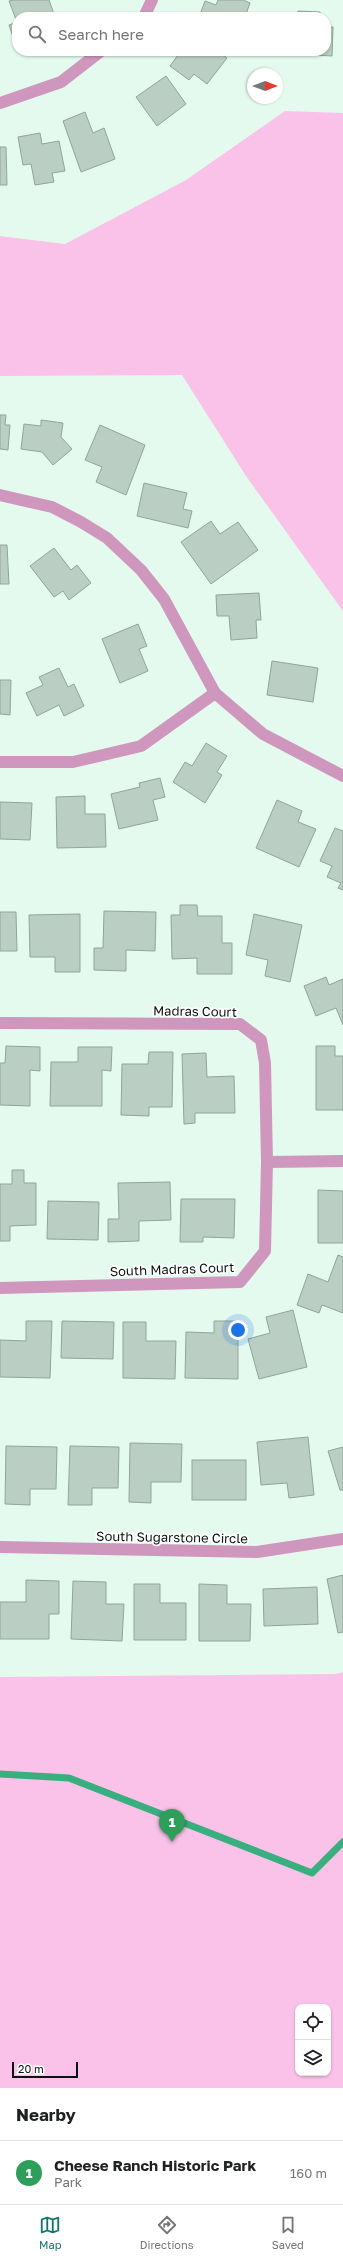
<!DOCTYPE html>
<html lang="en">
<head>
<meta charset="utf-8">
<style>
  :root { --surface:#fff; --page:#f2f2f2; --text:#202124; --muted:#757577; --line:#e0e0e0; --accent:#0f766e }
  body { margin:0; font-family:"Golos Text",sans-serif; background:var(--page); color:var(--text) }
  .controls { position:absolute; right:12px; bottom:12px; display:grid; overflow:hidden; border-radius:8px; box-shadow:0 1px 3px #0004 }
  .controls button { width:36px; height:36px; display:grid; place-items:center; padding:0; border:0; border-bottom:1px solid var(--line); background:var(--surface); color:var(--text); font:20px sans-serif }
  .compass { position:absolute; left:247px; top:68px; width:36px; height:36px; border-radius:50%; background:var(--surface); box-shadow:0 1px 3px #0004; rotate:90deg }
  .scale { position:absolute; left:12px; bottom:10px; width:66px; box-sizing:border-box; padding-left:4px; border:2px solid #0b120f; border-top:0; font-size:11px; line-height:14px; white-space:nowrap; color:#0b120f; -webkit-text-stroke:3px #fff; paint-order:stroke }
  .you { position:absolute; left:238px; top:1330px; width:14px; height:14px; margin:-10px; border:3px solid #fff; border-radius:50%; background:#1a73e8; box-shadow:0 0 0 6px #1a73e833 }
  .badge { display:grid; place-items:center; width:26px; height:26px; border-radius:50%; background:var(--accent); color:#fff; font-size:13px; font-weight:700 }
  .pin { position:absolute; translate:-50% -33px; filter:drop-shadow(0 1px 2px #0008) }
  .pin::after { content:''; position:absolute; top:21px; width:14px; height:12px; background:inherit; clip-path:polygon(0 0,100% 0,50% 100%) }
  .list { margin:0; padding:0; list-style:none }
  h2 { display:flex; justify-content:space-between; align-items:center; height:52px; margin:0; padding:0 16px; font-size:17px }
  h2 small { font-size:13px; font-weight:400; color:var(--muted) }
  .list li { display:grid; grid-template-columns:26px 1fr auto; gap:12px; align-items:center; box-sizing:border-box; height:64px; padding:0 16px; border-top:1px solid var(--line) }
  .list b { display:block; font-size:15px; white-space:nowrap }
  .list p { margin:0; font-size:13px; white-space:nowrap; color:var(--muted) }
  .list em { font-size:13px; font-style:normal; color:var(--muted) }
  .icon { flex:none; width:22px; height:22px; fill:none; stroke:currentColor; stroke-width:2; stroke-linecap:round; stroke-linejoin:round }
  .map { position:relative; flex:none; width:343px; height:2088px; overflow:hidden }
  .search { position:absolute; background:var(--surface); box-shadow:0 1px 3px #0004; left:12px; right:12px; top:12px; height:44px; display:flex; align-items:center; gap:10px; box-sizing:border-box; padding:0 14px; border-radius:16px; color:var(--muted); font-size:15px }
  .sheet { height:116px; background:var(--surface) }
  nav { display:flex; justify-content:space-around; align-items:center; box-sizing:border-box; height:56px; border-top:1px solid var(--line); background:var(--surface); font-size:11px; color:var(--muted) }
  nav a { display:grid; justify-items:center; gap:2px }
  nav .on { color:var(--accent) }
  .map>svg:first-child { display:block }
  .green { fill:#fac2e8; fill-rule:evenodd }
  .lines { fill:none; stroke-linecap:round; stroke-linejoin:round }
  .stream { stroke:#39ae7f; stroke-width:7 }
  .building { fill:#bacec3; stroke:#91a49a }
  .street { stroke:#cf97bd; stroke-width:12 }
  .labels { text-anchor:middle; stroke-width:3.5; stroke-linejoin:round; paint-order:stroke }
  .street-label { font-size:13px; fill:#0b120f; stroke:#fff }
</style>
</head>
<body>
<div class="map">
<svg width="343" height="2088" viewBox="0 0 343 2088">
  <rect width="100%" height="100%" fill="#e5faef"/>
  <g class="green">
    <path d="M 285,111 L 343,113 L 343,611 L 246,476 L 182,375 L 0,376 L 0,236 L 65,244 L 186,180 Z"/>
    <path d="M 343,1672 L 343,2088 L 0,2088 L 0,1677 L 336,1674 ZM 298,2007 L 328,2007 L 328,2073 L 298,2073 Z"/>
  </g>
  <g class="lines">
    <path class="stream" d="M 0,1774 L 69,1778 L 312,1873 L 343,1842"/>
  </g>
  <g class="building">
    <path d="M 13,0 L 49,0 L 55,17 L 17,17 L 16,45 L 9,25 L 17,22 L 9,1 Z"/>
    <path d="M 218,0 L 243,0 L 250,3 L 245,17 L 199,17 L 205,1 L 216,5 Z"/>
    <path d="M 298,11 L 320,12 L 320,17 L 297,17 Z"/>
    <path d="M 326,27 L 333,27 L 332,56 L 296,54 L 296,51 L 326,51 Z"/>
    <path d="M 181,51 L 190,51 L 196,56 L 200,51 L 218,51 L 227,58 L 207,84 L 194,74 L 189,80 L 170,66 Z"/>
    <path d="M 166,76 L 186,104 L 157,126 L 136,97 Z"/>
    <path d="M 85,112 L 93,133 L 104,128 L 115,159 L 81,172 L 63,121 Z"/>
    <path d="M 40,133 L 42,144 L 59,141 L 65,171 L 52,173 L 54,182 L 35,185 L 31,164 L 23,165 L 18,137 Z"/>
    <path d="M 0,147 L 6,147 L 7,185 L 0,185 Z"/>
    <path d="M 0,415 L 6,415 L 5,425 L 10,425 L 8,450 L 0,449 Z"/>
    <path d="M 41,420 L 63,423 L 61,437 L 72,449 L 53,465 L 42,452 L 21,449 L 24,424 L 41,426 Z"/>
    <path d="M 100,425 L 145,445 L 126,495 L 96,482 L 102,467 L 85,460 Z"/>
    <path d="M 144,483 L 187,493 L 183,509 L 192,511 L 188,528 L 137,516 Z"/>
    <path d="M 211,521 L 220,534 L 238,522 L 258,550 L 211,584 L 181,542 Z"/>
    <path d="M 0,545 L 7,545 L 9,584 L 0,584 Z"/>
    <path d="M 54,548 L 71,570 L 77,565 L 91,583 L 69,600 L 63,591 L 54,597 L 30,566 Z"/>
    <path d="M 259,593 L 261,620 L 256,620 L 257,638 L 231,640 L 229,616 L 217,616 L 216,595 Z"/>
    <path d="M 138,624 L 147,646 L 139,649 L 148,671 L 120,683 L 102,639 Z"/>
    <path d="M 272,661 L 318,668 L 313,702 L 267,695 Z"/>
    <path d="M 59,668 L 68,687 L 74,684 L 84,706 L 64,716 L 59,705 L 37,716 L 26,693 L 43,685 L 39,677 Z"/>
    <path d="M 0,680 L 11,680 L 10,715 L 0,714 Z"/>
    <path d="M 206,743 L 227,756 L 217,772 L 222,775 L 205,803 L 173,782 L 185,762 L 192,766 Z"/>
    <path d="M 160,778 L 165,797 L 153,800 L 158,820 L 119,829 L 111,794 L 140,787 L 139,783 Z"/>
    <path d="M 85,796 L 85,814 L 105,814 L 106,847 L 57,848 L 56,797 Z"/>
    <path d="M 277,800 L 302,811 L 298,822 L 316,829 L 299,867 L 256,848 Z"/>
    <path d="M 0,802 L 32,803 L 30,840 L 0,839 Z"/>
    <path d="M 335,828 L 343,831 L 343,890 L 338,888 L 341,883 L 327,877 L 332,866 L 320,861 Z"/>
    <path d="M 180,905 L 197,905 L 198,916 L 222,916 L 222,943 L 232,943 L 232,974 L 197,974 L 197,958 L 172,959 L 171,915 L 180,915 Z"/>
    <path d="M 104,911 L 156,912 L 155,951 L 126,950 L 126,971 L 94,970 L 94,948 L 103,948 Z"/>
    <path d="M 0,912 L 16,912 L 17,951 L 0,951 Z"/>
    <path d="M 80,914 L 80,972 L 55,972 L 55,957 L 30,957 L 29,915 Z"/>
    <path d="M 254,914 L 302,925 L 290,982 L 265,976 L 268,960 L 246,955 Z"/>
    <path d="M 326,977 L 329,985 L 343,979 L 343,1025 L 336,1008 L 316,1016 L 304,986 Z"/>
    <path d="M 6,1046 L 40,1047 L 40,1071 L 30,1070 L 30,1106 L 0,1105 L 0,1063 L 5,1063 Z"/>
    <path d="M 316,1046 L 335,1046 L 335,1056 L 343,1056 L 343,1110 L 316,1110 Z"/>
    <path d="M 78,1047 L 112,1047 L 111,1071 L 102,1070 L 102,1106 L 50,1106 L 51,1062 L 78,1062 Z"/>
    <path d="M 149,1052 L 173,1052 L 172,1107 L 149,1107 L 149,1116 L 121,1115 L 122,1064 L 148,1064 Z"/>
    <path d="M 206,1053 L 207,1077 L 234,1076 L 235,1113 L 195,1113 L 195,1123 L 184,1124 L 182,1054 Z"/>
    <path d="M 12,1170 L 24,1170 L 24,1183 L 36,1183 L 36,1225 L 10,1226 L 10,1241 L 0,1241 L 0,1184 L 12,1184 Z"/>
    <path d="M 170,1182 L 171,1220 L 139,1221 L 139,1241 L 108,1242 L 108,1219 L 119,1219 L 118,1183 Z"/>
    <path d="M 318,1190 L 343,1191 L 343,1243 L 318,1243 Z"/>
    <path d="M 181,1199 L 235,1199 L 234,1238 L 203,1237 L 203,1242 L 180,1242 Z"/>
    <path d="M 48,1201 L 99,1202 L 98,1240 L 47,1239 Z"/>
    <path d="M 338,1255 L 343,1257 L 343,1313 L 322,1305 L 319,1313 L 297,1305 L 308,1274 L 328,1282 Z"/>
    <path d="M 293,1310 L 307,1367 L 259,1379 L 248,1339 L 270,1333 L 266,1317 Z"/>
    <path d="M 26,1321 L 52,1321 L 50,1378 L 0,1377 L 0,1340 L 26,1341 Z"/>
    <path d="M 62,1321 L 114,1322 L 113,1359 L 61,1358 Z"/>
    <path d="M 214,1321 L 238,1321 L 238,1379 L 185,1378 L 186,1332 L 214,1333 Z"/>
    <path d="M 123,1322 L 146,1322 L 146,1341 L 176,1341 L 175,1379 L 123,1378 Z"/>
    <path d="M 308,1437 L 314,1495 L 289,1498 L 287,1483 L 261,1485 L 257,1442 Z"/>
    <path d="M 130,1443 L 182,1444 L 181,1482 L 151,1482 L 151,1503 L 129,1502 Z"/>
    <path d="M 6,1446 L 57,1447 L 56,1489 L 30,1489 L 30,1505 L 5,1504 Z"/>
    <path d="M 70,1446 L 119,1447 L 118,1488 L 92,1488 L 92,1505 L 68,1505 Z"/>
    <path d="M 343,1447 L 343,1490 L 340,1490 L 328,1451 Z"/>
    <rect x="192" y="1460" width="54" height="40"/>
    <path d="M 343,1575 L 343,1632 L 338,1633 L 327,1579 Z"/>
    <path d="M 26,1580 L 59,1581 L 59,1614 L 49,1614 L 49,1639 L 0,1639 L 0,1602 L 26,1602 Z"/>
    <path d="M 73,1581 L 106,1582 L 106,1604 L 124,1604 L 122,1641 L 71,1639 Z"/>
    <path d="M 134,1584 L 160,1584 L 160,1603 L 186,1603 L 186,1640 L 134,1640 Z"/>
    <path d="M 199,1584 L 227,1585 L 227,1604 L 251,1604 L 250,1641 L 199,1641 Z"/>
    <path d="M 317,1587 L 318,1624 L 264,1626 L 263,1589 Z"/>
  </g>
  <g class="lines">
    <g class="street">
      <path d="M 144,17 L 152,0"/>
      <path d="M 0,103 L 61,82 L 101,51"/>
      <path d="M 0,495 L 52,507 L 81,522 L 107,538 L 141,570 L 164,599 L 215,693 L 263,734 L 343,776"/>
      <path d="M 0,762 L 73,762 L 141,746 L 215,693"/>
      <path d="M 0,1023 L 240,1024 L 261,1040 L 265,1063 L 267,1162 L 265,1251 L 240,1282 L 0,1288"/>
      <path d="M 267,1162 L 343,1161"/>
      <path d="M 0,1547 L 257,1552 L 343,1539"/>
    </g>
  </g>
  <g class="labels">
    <g class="street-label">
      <text transform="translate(195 1011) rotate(1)" y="5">Madras Court</text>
      <text transform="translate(172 1269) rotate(-2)" y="5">South Madras Court</text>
      <text transform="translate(172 1537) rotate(1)" y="5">South Sugarstone Circle</text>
    </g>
  </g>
</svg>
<div class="controls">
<button><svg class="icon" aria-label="locate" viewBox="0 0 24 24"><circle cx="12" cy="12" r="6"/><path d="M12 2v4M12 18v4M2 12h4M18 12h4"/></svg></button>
<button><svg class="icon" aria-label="layers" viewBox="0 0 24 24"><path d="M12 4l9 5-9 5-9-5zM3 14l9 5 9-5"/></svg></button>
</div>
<svg class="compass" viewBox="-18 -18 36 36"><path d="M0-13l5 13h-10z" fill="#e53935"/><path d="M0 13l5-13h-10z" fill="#757577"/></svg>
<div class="scale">20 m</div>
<div class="you"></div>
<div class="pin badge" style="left:172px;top:1842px;background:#2e9e5b">1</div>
<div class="search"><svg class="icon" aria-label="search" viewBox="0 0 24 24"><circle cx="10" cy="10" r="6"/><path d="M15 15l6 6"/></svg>Search here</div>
</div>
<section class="sheet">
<h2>Nearby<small></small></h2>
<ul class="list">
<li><span class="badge" style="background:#2e9e5b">1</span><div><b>Cheese Ranch Historic Park</b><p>Park</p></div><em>160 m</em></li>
</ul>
</section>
<nav>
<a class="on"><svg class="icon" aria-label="map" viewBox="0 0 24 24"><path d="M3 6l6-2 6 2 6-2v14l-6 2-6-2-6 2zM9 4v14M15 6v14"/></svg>Map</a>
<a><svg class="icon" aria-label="directions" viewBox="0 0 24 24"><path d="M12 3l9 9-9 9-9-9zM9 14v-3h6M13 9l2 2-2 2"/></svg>Directions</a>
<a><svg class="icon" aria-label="saved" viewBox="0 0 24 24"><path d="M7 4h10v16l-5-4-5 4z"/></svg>Saved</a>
</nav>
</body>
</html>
